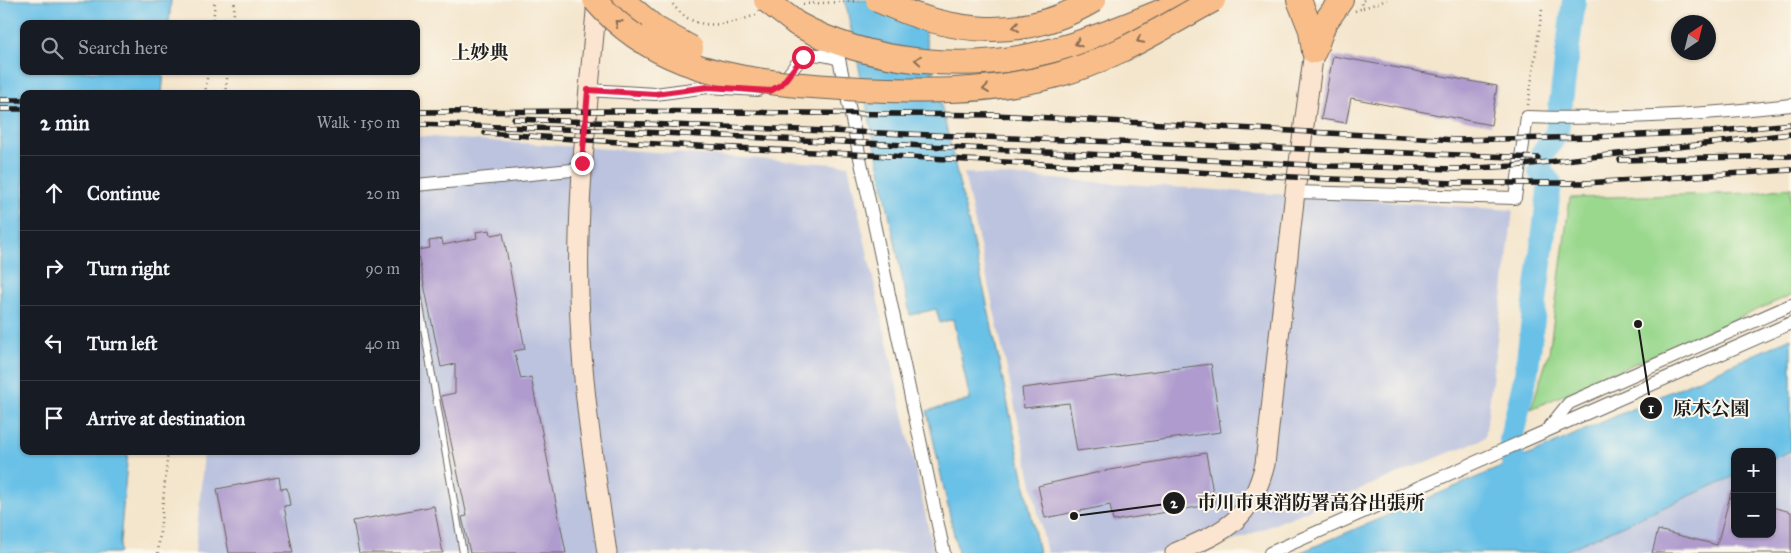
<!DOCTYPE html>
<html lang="en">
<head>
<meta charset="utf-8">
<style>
  :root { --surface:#171b24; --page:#20242c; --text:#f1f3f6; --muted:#9ea1a6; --line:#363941 }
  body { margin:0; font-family:"IM FELL Great Primer","Noto Serif JP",serif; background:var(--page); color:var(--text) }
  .controls { position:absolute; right:15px; bottom:15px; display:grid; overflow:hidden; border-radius:10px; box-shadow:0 1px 4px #0004 }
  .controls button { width:45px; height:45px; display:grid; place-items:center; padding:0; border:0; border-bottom:1px solid var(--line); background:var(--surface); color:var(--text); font:25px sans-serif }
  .compass { position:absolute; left:1671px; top:15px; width:45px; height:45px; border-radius:50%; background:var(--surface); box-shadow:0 1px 4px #0004; rotate:35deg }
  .stop { position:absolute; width:15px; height:15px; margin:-11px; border:4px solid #e11d48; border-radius:50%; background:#fff }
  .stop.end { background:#e11d48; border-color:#fff; box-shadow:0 1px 5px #0008 }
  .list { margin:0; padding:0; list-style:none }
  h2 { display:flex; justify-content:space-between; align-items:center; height:65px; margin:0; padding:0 20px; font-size:21px }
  h2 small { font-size:16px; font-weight:400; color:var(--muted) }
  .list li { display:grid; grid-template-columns:32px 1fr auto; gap:15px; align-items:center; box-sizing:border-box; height:75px; padding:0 20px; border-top:1px solid var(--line) }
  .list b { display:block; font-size:19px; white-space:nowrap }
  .list em { font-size:16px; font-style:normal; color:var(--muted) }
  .icon { flex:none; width:28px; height:28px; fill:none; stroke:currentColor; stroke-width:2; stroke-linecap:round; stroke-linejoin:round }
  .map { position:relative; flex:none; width:1791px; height:553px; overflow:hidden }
  .search { position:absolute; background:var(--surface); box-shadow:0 1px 4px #0004; left:20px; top:20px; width:400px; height:55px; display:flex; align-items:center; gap:12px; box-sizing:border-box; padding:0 18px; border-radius:10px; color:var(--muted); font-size:19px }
  .panel { position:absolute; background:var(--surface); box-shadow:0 1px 4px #0004; left:20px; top:90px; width:400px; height:365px; border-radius:10px }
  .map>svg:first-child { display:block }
  .industrial { fill:#bcc3de }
  .green { fill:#9ad88d; stroke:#5b7a54 }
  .water { fill:#6ac1e7; stroke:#436e82 }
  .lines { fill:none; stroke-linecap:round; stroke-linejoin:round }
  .river { stroke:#6ac1e7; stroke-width:24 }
  .building { fill:#af9bcd }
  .lane-casing { stroke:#68635a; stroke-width:8 }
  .street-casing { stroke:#68635a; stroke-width:14 }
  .secondary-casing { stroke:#68635a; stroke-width:21 }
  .highway-casing { stroke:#68635a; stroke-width:26 }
  .path { stroke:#68635a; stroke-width:2.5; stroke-dasharray:1 4; stroke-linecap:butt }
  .lane { stroke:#fff; stroke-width:6 }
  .street { stroke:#fff; stroke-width:12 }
  .secondary { stroke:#fce5d0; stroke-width:19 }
  .highway { stroke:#f8bd89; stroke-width:24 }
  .rail-casing { stroke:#1c1c1c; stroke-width:5.5 }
  .rail { stroke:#fbf7ec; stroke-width:4; stroke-dasharray:11; stroke-linecap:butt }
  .highway-bridge-casing { stroke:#68635a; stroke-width:26; stroke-linecap:butt }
  .highway-bridge { stroke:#f8bd89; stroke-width:24 }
  .oneway { stroke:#8a6c52 }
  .route { stroke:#e11d48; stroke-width:6 }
  .labels { text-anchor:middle; stroke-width:4; stroke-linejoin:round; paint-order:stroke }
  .neighbourhood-label { font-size:19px; font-weight:bold; fill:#1c1c1c; stroke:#fbf7ec }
  .leader { fill:none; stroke:#1c1c1c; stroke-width:2 }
  .callout-dot { fill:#1c1c1c; stroke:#fbf7ec; stroke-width:2 }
  .mark-label { font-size:15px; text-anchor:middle; font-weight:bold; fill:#fff }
  .callout-label { font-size:19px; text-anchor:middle; font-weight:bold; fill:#1c1c1c; stroke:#fbf7ec; stroke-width:4; stroke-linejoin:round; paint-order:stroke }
</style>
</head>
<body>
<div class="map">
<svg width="1791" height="553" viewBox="0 0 1791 553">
  <rect width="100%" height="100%" fill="#fbf7ec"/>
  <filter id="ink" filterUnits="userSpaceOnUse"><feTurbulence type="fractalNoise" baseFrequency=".02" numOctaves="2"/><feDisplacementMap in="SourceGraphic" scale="10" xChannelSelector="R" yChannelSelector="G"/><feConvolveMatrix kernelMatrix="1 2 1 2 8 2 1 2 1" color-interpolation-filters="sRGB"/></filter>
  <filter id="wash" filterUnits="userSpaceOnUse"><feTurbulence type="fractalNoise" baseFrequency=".0096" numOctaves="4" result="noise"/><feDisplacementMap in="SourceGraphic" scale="20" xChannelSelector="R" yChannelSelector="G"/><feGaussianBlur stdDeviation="1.12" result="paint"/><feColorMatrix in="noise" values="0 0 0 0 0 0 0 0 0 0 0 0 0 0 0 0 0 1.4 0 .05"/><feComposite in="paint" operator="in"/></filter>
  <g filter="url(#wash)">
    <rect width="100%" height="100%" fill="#f4e6cd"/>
    <g class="industrial">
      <path d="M 416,136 L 848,165 L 934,553 L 195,553 L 204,451 L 416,451 Z"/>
      <path d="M 964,173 L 1513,210 L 1485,438 L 1204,553 L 1047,553 Z"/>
      <path d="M 1791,453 L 1791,553 L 1559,553 L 1735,477 L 1735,534 L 1772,534 L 1772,461 Z"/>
    </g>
    <path class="green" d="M 1791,187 L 1791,295 L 1531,409 L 1549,353 L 1570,198 L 1755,193 Z"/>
    <g class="water">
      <path d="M 0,0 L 171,0 L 169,24 L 24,24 L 24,71 L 164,71 L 162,94 L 24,94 L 24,451 L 128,451 L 119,553 L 0,553 Z"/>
      <path d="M 845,0 L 917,0 L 986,299 L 1039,553 L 958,553 L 927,411 L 970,400 L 953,319 L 940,323 L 936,309 L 910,315 Z"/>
      <path d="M 1791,338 L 1791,451 L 1772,460 L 1772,452 L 1735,452 L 1735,476 L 1560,553 L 1299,553 L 1513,462 Z"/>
    </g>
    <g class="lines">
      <path class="river" d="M 1513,462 L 1511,439 L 1526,375 L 1550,183 L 1540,172 L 1542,154 L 1557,133 L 1574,0"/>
    </g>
    <g id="blocks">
      <g class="building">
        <path d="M 1333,56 L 1497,86 L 1491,125 L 1351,98 L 1346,123 L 1321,119 Z"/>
        <path d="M 490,230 L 491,235 L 503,233 L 525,349 L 514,351 L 521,379 L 531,377 L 566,553 L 470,553 L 462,517 L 467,516 L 441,396 L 455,393 L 455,364 L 441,367 L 417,250 L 430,248 L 429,241 L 442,239 L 443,245 L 477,238 L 476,232 Z"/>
        <path d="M 1211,364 L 1221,432 L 1077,451 L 1069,403 L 1024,408 L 1022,388 Z"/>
        <path d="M 1206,453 L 1215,504 L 1113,521 L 1110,505 L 1045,518 L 1038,486 L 1104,471 Z"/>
        <path d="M 279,477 L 281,489 L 287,488 L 290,505 L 284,506 L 293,553 L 229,553 L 217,489 Z"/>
        <path d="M 1731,492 L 1735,492 L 1735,534 L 1772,534 L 1772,507 L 1791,512 L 1791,553 L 1652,553 L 1658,530 L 1717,545 Z"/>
        <path d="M 434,506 L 443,553 L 359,553 L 353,521 Z"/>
      </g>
    </g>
  </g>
  <g filter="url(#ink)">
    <use href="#blocks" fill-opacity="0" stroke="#68635a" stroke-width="1"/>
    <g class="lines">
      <g class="lane-casing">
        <path id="lane" d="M 416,283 L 463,553"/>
      </g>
      <g class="street-casing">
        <g id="street">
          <path d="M 781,85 C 802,57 802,48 839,59 L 944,553"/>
          <path d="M 588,90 L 655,94 L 708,87 L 758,90"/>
          <path d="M 416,185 L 582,169"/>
          <path d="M 1295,192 L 1515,198 L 1527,117 C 1615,120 1703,115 1791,105"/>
          <path d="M 1548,429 L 1569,403 L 1791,305"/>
          <path d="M 1270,553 L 1791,323"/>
        </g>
      </g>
      <g class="secondary-casing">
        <g id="secondary">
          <path d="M 597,0 C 588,107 574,213 580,320 C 583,398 596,476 607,553"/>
          <path d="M 1175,553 C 1225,531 1251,521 1265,464 L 1295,192 L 1314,51"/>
        </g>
      </g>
      <g class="highway-casing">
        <g id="highway">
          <path d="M 622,0 L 655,28"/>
          <path d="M 1299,0 L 1311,30 L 1314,51"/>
          <path d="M 797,24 C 868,63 966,73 1046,52 C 1095,40 1142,19 1189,0"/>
          <path d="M 1314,51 L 1324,24 L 1341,0"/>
        </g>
      </g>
      <g class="path">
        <path d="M 670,0 C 691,34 724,26 756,15"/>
        <path d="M 1364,0 L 1361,2 L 1363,8 L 1387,0"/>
        <path d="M 803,4 L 859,1"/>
        <path d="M 1355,11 L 1363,8"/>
        <path d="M 213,24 L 215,0"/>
        <path d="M 233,24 L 235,0"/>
        <path d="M 205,94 L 208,71"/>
        <path d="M 225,94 L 228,71"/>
        <path d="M 1528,105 L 1542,10"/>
        <path d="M 158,553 L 168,451"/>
      </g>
      <use href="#lane" class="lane"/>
      <use href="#street" class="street"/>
      <use href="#secondary" class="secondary"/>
      <use href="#highway" class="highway"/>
      <g class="rail-casing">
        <g id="rail">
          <path d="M 0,100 L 24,100"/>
          <path d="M 0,109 L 24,109"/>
          <path d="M 416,112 L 621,111 L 995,115 L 1457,140 L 1591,137 L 1711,132 L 1791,124"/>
          <path d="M 514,119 L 1538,158"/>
          <path d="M 416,124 L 621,131 L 1331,166 L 1456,169 L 1514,166 L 1791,134"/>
          <path d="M 485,133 L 619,142 L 1331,179 L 1457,183 L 1586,183 L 1791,170"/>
          <path d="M 1620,160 L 1791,156"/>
        </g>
      </g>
      <use href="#rail" class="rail"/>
      <g class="highway-bridge-casing">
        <g id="highway-bridge">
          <path d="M 595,0 C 619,28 650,49 684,62 C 735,81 790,85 844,88 C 916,92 987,94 1057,75 C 1113,60 1163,27 1213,0"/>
          <path d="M 766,0 L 797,24"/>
          <path d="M 878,0 C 951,34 1022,43 1094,0"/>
          <path d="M 655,28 L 691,48"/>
        </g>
      </g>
      <use href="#highway-bridge" class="highway-bridge"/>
    </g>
    <defs><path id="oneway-chevron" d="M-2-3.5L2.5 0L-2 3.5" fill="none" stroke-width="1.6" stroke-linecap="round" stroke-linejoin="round" transform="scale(1.25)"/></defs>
    <g class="oneway">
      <use href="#oneway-chevron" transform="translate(618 23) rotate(-140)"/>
      <use href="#oneway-chevron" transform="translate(1016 27) rotate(173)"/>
      <use href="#oneway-chevron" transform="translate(1140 40) rotate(152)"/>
      <use href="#oneway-chevron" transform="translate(1078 43) rotate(162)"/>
      <use href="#oneway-chevron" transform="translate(918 60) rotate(-175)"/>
      <use href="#oneway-chevron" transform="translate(986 89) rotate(173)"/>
    </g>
  </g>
  <g class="lines" filter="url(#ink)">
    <path class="route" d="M 582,163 L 588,90 L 655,94 L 708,87 L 770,91 L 781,85 L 803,57"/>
  </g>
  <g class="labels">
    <g class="neighbourhood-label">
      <text x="480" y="59">上妙典</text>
    </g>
  </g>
  <path class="leader" d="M1638 324L1651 408M1074 516L1174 503"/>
  <g class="callout-dot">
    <circle cx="1638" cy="324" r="5"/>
    <circle cx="1074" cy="516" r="5"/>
    <circle cx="1651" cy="408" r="12"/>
    <circle cx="1174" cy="503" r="12"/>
  </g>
  <g class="mark-label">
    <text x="1651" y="413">1</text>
    <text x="1174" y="508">2</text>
  </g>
  <g class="callout-label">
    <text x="1711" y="415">原木公園</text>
    <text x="1311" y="509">市川市東消防署高谷出張所</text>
  </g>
</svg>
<div class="controls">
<button>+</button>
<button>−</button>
</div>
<svg class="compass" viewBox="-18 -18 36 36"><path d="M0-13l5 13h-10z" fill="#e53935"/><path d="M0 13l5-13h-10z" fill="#9ea1a6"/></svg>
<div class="stop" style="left:803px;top:57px"></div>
<div class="stop end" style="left:582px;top:163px"></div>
<div class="search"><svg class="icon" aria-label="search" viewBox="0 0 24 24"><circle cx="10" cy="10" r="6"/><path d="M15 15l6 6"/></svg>Search here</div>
<section class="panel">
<h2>2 min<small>Walk · 150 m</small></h2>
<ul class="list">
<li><svg class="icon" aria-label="ahead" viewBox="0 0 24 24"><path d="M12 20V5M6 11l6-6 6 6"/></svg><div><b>Continue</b></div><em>20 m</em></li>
<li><svg class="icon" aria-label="right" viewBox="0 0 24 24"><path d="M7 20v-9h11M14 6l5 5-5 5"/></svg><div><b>Turn right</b></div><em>90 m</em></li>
<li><svg class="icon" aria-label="left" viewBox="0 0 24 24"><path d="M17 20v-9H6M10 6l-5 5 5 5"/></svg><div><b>Turn left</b></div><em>40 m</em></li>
<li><svg class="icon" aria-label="arrive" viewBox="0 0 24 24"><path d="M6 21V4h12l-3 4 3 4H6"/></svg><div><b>Arrive at destination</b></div></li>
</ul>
</section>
</div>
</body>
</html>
